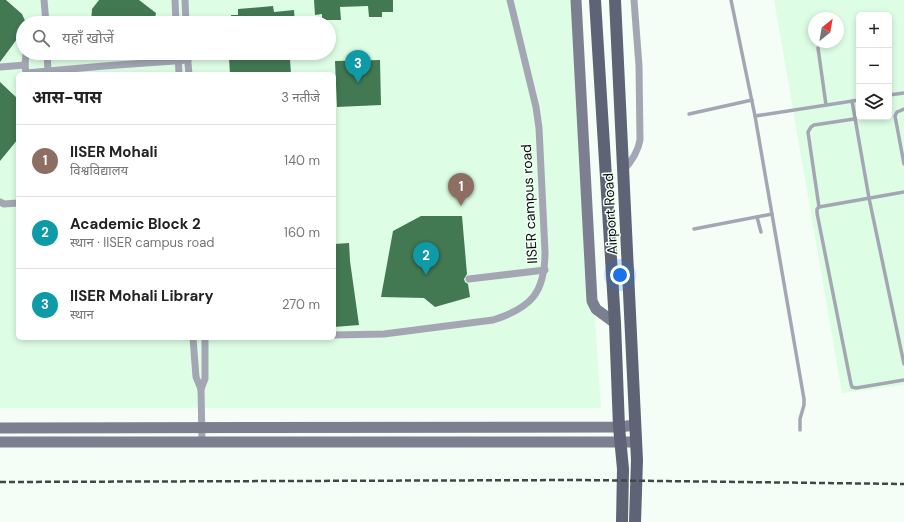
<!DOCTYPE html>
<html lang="hi">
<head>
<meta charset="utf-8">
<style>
  :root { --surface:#fff; --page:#f6f6f6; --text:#222; --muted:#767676; --line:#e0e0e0; --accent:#0f766e }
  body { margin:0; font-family:"DM Sans","Noto Sans Devanagari",sans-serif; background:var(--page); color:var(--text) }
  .controls { position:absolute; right:12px; top:12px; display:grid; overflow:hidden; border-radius:6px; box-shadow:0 2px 6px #0003 }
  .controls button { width:36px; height:36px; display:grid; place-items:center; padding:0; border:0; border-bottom:1px solid var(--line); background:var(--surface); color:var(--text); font:20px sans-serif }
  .compass { position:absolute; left:808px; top:12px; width:36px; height:36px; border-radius:50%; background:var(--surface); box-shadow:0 2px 6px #0003; rotate:31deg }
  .you { position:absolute; left:620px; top:275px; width:14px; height:14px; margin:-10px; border:3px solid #fff; border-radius:50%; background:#1a73e8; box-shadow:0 0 0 6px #1a73e833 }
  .badge { display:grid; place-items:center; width:26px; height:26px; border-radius:50%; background:var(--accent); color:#fff; font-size:13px; font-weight:700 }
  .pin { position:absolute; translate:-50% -33px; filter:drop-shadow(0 1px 2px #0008) }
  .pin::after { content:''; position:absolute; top:21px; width:14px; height:12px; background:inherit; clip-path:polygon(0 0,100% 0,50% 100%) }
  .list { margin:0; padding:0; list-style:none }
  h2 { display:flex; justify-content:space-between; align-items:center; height:52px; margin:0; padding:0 16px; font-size:17px }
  h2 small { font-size:13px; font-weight:400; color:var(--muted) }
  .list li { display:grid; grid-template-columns:26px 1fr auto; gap:12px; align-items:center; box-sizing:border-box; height:72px; padding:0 16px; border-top:1px solid var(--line) }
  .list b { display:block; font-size:15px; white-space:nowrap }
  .list p { margin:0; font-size:13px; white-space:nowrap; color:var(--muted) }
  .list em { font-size:13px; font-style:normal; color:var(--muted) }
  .icon { flex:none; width:22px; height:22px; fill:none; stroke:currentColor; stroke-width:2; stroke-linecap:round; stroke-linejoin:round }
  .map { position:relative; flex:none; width:904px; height:522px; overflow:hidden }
  .search { position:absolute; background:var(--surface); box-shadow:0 2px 6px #0003; left:16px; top:16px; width:320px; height:44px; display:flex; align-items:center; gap:10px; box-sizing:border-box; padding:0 14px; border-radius:22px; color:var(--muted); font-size:15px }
  .panel { position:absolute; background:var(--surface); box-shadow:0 2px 6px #0003; left:16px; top:72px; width:320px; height:268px; border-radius:6px }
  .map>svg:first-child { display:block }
  .built { fill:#ddfee5; fill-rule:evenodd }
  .building { fill:#427953 }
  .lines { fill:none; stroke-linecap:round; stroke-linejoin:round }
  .lane { stroke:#a4a7b3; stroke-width:3.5 }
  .street { stroke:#a4a7b3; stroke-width:7 }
  .secondary { stroke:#7b7f90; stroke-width:11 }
  .primary { stroke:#5e6376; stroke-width:12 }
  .rail { stroke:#3f4841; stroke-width:2.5; stroke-dasharray:6 3; stroke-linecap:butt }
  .labels { text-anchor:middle; stroke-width:3; stroke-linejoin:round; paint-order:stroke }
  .street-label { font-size:14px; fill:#071009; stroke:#f4fef6 }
</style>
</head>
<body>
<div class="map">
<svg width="904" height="522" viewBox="0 0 904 522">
  <rect width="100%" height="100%" fill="#f4fef6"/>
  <g class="built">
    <path d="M 0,0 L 574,0 L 601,408 L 0,408 ZM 23,23 L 329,23 L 329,53 L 23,53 ZM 18,74 L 334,74 L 334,338 L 18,338 Z"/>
    <path d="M 774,0 L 904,0 L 904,385 L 842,393 ZM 859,15 L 889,15 L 889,117 L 859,117 ZM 814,18 L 838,18 L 838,42 L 814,42 Z"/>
  </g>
  <g class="building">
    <path d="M 0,0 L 6,0 L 22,14 L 26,23 L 23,23 L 23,31 L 0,62 Z"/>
    <path d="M 99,0 L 139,0 L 156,13 L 154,23 L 91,23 L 92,9 Z"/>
    <path d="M 314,0 L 393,0 L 393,12 L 382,12 L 382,17 L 369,17 L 368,6 L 340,7 L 341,20 L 322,20 L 322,14 L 315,15 Z"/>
    <path d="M 273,6 L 274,12 L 294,10 L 295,23 L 232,23 L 231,15 L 238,15 L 238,9 Z"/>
    <path d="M 234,53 L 318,53 L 318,58 L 290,60 L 291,74 L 230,74 L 229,58 L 235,58 Z"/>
    <path d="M 380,60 L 381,105 L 337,107 L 335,61 Z"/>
    <path d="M 0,82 L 18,99 L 18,139 L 0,161 Z"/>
    <path d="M 421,216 L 462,216 L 467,274 L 464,279 L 465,282 L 468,284 L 470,297 L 435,307 L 424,298 L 381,297 L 393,231 Z"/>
    <path d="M 349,243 L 350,261 L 359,325 L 334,327 L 334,244 Z"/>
  </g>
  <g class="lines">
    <g class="lane">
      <path d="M 731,0 L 755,116 L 804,399 L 804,405 L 800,419 L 800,430"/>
      <path d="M 818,48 L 826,105"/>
      <path d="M 889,95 L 904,93"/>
      <path d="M 852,101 L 869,198 L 904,364"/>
      <path d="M 904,109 L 897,112 L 895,116 L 904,164"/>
      <path d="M 689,114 L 752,100"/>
      <path d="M 755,116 L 859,100"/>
      <path d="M 904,192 L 819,207 L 817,209 L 817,213 L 851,384 L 852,387 L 856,388 L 904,380"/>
      <path d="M 819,207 L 808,132 L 811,127 L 814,125 L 854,119"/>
      <path d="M 757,217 L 761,232"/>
      <path d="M 694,229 L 772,214"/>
    </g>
    <g class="street">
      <path d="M 44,0 L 46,23"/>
      <path d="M 175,0 L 176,23"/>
      <path d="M 185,0 L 186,23"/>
      <path d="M 26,53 L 25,65 L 26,73 L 104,66 L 188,60"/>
      <path d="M 47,53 L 48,71"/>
      <path d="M 178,53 L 179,74"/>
      <path d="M 187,53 L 189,74"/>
      <path d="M 0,67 L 25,65"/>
      <path d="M 623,171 C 632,161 638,152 640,140 L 639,66 L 634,0"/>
      <path d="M 0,202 L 4,204 L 18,203"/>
      <path d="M 469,279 L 545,270"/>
      <path d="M 334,335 L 384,334 L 493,320 C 531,308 545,293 545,252 L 539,128 L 536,107 L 510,0"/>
      <path d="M 193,338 L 196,377 L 201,389 L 202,442"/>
      <path d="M 201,389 L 205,379 L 205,338"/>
    </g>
    <g class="secondary">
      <path d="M 576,0 L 592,301 L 596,309 L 615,323"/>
      <path d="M 0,428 L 619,427 L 635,425"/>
      <path d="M 0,442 L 636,442"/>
    </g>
    <g class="primary">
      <path d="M 595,0 L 615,323 L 619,427 L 623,469 L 622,522"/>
      <path d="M 615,0 L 637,460 L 635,522"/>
    </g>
    <path class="rail" d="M 0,482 L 579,480 L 904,484"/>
  </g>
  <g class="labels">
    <g class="street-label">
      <text transform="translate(529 204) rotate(-93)" y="5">IISER campus road</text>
      <text transform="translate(610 214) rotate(-93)" y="5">Airport Road</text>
    </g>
  </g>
</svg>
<div class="controls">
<button>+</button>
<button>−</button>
<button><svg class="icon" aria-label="layers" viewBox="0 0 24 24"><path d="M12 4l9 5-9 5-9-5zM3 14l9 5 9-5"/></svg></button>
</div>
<svg class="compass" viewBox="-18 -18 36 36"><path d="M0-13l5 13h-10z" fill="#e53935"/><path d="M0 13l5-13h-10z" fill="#767676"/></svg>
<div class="you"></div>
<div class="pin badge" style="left:461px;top:206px;background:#8d6e63">1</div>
<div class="pin badge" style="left:426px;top:275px;background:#0f9aa8">2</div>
<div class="pin badge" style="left:358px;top:83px;background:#0f9aa8">3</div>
<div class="search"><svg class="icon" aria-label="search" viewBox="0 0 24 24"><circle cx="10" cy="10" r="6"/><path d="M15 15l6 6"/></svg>यहाँ खोजें</div>
<section class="panel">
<h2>आस-पास<small>3 नतीजे</small></h2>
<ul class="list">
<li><span class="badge" style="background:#8d6e63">1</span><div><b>IISER Mohali</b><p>विश्वविद्यालय</p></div><em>140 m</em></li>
<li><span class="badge" style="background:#0f9aa8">2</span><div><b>Academic Block 2</b><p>स्थान · IISER campus road</p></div><em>160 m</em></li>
<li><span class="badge" style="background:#0f9aa8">3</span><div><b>IISER Mohali Library</b><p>स्थान</p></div><em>270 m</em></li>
</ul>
</section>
</div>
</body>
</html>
